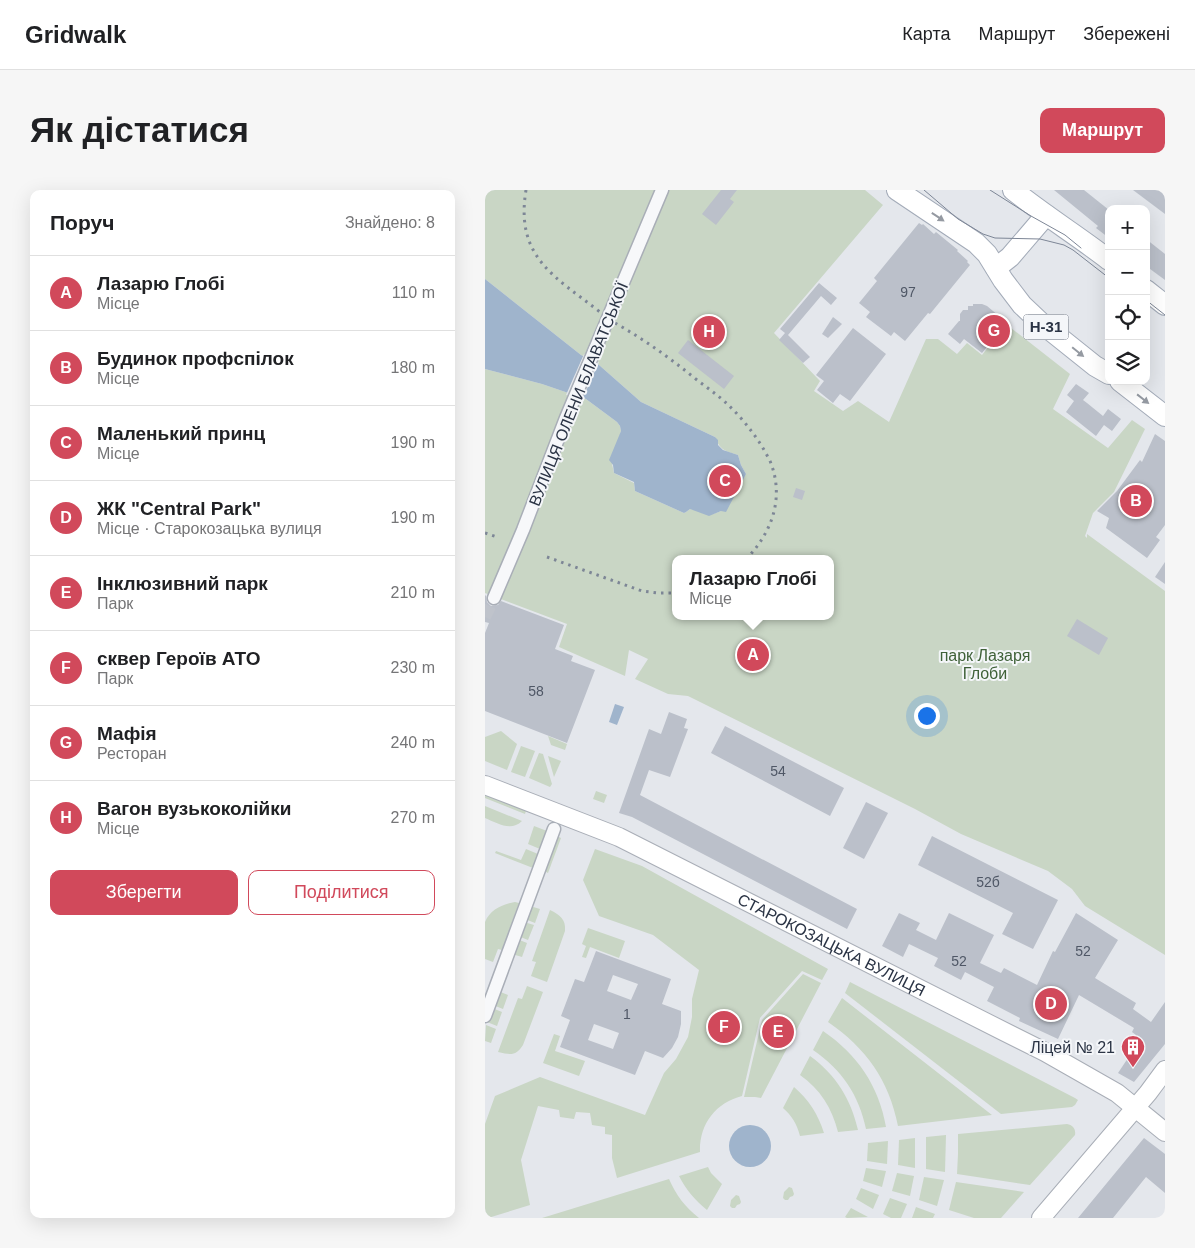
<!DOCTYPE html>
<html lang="uk">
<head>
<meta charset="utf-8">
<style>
  :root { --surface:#fff; --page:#f6f6f6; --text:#202124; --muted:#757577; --line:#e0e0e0; --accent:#d1495b }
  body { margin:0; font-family:Arial,sans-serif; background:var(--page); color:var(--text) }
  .controls { position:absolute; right:15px; top:15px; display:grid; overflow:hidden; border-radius:10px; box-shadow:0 5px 20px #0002 }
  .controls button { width:45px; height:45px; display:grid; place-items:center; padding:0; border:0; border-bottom:1px solid var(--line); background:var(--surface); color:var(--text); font:25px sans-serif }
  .you { position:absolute; left:441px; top:525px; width:18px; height:18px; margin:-12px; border:4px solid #fff; border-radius:50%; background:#1a73e8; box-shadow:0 0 0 8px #1a73e833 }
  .badge { display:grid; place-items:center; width:32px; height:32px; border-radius:50%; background:var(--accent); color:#fff; font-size:16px; font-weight:700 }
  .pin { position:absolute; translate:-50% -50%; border:2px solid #fff; box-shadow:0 1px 5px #0006 }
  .popup { position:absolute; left:187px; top:365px; width:162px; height:65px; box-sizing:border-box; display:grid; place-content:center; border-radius:10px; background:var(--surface); filter:drop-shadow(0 1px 4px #0005); font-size:16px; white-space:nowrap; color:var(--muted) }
  .popup b { font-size:19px; color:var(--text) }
  .popup::after { content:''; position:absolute; left:50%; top:100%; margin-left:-10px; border:10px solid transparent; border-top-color:var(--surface) }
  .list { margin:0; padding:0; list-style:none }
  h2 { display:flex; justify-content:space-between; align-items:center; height:65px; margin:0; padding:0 20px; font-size:21px }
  h2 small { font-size:16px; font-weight:400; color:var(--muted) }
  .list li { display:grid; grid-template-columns:32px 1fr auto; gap:15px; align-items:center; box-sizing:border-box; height:75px; padding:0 20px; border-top:1px solid var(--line) }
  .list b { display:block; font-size:19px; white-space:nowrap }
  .list p { margin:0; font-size:16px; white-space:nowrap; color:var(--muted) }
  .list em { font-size:16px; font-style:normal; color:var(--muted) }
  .actions { display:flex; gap:10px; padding:15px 20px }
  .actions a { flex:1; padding:11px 0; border:1px solid var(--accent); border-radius:10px; text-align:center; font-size:18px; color:var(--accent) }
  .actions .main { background:var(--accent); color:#fff }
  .icon { flex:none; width:28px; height:28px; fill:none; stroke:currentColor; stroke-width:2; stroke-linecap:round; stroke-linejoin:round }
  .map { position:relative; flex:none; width:680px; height:1028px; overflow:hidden; border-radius:10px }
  header { display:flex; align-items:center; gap:30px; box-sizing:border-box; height:70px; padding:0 25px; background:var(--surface); border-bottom:1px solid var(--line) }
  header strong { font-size:24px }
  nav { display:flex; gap:28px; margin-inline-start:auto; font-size:18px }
  .intro { display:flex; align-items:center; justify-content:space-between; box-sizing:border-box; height:120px; padding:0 30px }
  h1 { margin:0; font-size:35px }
  .button { padding:12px 22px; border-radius:10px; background:var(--accent); color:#fff; font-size:18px; font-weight:700 }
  main { display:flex; gap:30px; padding:0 30px }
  aside { flex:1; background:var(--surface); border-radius:10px; box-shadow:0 5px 20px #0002 }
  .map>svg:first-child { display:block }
  .green { fill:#c9d6c5; fill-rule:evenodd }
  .water { fill:#9fb4cc }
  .pier { fill:#e4e7ec }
  .building { fill:#bbc0ca; fill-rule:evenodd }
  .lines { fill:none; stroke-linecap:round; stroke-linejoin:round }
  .street-tunnel { stroke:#bfc3cb; stroke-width:12; stroke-dasharray:12 6; stroke-linecap:butt }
  .street-casing { stroke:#a9aeb7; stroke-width:15 }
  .secondary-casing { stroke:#a9aeb7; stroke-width:20 }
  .primary-casing { stroke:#a3abb8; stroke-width:22 }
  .street { stroke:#f7f8fa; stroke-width:12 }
  .secondary { stroke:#fff; stroke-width:18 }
  .primary { stroke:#fff; stroke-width:20 }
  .tram { stroke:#7d8696; stroke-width:1 }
  .rail { stroke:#7d8696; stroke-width:3; stroke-dasharray:2.5 5; stroke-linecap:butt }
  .oneway { fill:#959aa2 }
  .labels { text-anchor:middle; stroke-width:4; stroke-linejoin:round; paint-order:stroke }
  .number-label { font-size:14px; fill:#4f5766 }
  .shield { fill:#f4f6f9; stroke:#676e7b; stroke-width:1 }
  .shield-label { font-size:15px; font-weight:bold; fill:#2b3445 }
  .street-label { font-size:16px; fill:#2b3445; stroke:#f4f6f9 }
  .park-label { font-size:16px; fill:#3f6138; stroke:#f4f6f9 }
  .poi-label { font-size:16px; fill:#2b3445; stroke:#f4f6f9; text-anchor:end }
</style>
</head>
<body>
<header>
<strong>Gridwalk</strong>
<nav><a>Карта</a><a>Маршрут</a><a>Збережені</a></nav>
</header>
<div class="intro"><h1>Як дістатися</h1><a class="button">Маршрут</a></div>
<main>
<aside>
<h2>Поруч<small>Знайдено: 8</small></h2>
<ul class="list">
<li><span class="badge">A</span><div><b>Лазарю Глобі</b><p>Місце</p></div><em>110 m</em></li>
<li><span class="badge">B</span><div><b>Будинок профспілок</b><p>Місце</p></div><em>180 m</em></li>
<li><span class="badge">C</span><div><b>Маленький принц</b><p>Місце</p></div><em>190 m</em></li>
<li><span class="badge">D</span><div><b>ЖК &quot;Central Park&quot;</b><p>Місце · Старокозацька вулиця</p></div><em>190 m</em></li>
<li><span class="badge">E</span><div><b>Інклюзивний парк</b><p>Парк</p></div><em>210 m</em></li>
<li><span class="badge">F</span><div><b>сквер Героїв АТО</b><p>Парк</p></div><em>230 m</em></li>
<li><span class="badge">G</span><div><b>Мафія</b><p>Ресторан</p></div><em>240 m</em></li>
<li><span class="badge">H</span><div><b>Вагон вузькоколійки</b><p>Місце</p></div><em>270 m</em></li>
</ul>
<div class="actions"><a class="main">Зберегти</a><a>Поділитися</a></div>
</aside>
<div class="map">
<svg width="680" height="1028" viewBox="0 0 680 1028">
  <rect width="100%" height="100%" fill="#e4e7ec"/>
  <g class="green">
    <path d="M 0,0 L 380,0 L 398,15 L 289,143 L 335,191 L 329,201 L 358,221 L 373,211 L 404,232 L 441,149 L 453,149 L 472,164 L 482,153 L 497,165 L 521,134 L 585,184 L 568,219 L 623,258 L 647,230 L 660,239 L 629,302 L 608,323 L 600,346 L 602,348 L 602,344 L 680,401 L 680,765 L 600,716 L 587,699 L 563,681 L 476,644 L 430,619 L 203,506 L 183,504 L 150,489 L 163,469 L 144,460 L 140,486 L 74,457 L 82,434 L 0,403 L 0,179 L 57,194 L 101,209 L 132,232 L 135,236 L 136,241 L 127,274 L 129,283 L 149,293 L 150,301 L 199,323 L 201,322 L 205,319 L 228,324 L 236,321 L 261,284 L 256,275 L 253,265 C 240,261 235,260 230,247 L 156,212 L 114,175 L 96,165 L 0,89 ZM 190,369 L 346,369 L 346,426 L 190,426 Z"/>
    <path d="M 16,541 L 32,554 L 22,580 L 0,571 L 0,547 Z"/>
    <path d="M 63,546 L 82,554 L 80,560 L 66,555 Z"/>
    <path d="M 36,556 L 50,561 L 40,587 L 26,582 Z"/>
    <path d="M 54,563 L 58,564 L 67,594 L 65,597 L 44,588 Z"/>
    <path d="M 63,566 L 76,571 L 69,587 Z"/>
    <path d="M 0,601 L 42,617 L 40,624 L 0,608 Z"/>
    <path d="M 111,601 L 122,605 L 119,613 L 108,609 Z"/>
    <path d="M 0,616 L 37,631 C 26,642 12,633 0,628 Z"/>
    <path d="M 49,636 L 62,641 L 55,659 L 43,654 Z"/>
    <path d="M 72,646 L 76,648 L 63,683 L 59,681 Z"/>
    <path d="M 41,659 L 53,664 L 48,678 L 10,663 L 11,661 L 36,670 Z"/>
    <path d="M 110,659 L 157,676 L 343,779 L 337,790 L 317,781 L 275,828 L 257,906 C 230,913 214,935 215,962 L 132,988 L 127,968 L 127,945 L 120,944 L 120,937 L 107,935 L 105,923 L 91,922 L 89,929 L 75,927 L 74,920 L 53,916 L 36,970 L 45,1015 L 3,1028 L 0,1028 L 0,934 L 10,906 L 55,887 L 160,925 L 179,883 L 191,869 L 203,847 L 207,827 L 207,809 L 214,780 L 168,745 L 114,726 L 98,690 Z"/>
    <path d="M 30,712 L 34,713 L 17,760 L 13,759 L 8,772 L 0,769 L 0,732 C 5,720 17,714 30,712 Z"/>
    <path d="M 45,716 L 55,719 L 50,733 L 40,729 Z"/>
    <path d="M 65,720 C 75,725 81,729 80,741 L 62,792 L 46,786 L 51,772 L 47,771 Z"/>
    <path d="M 39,732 L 49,735 L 43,750 L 33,746 Z"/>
    <path d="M 103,738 L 140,751 L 134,768 L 105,757 L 101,768 L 97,767 L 101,756 L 97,754 Z"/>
    <path d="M 32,749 L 42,753 L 37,767 L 27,764 Z"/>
    <path d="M 318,784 L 336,793 L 276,908 L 270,907 L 259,907 L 277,830 Z"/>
    <path d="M 365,792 L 590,908 L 593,910 L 590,915 L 587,917 L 516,924 L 360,803 Z"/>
    <path d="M 42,796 L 58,802 L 38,855 C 31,866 26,865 13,862 L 33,808 L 37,809 Z"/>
    <path d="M 13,801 L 23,805 L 18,819 L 8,815 Z"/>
    <path d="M 357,808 L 507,925 L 413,936 C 404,890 381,858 343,832 Z"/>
    <path d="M 7,818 L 17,822 L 12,836 L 2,832 Z"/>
    <path d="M 1,835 L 11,839 L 6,853 L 0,851 Z"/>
    <path d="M 338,841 C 372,864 394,896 401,937 L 381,939 C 374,905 357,880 328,860 Z"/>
    <path d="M 69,844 L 75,846 L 70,861 L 100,871 L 94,886 L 58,873 Z"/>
    <path d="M 325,866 C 351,885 366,909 373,940 L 353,942 C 347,918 335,899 315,885 Z"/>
    <path d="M 309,897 C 324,910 333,924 339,943 L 315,946 C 312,934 307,926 298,918 Z"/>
    <path d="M 582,934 C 588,935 591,939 590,945 L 545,995 L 472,984 L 473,964 L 473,944 Z"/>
    <path d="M 461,945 L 460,982 L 441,979 L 441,947 Z"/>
    <path d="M 430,948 L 430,978 L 413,975 L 414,950 Z"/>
    <path d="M 403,951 L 402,974 L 382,971 L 383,953 Z"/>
    <path d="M 223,977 L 226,983 L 237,994 L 222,1020 C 210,1010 201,1000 194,986 Z"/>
    <path d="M 381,978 L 401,981 L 397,997 L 378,991 Z"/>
    <path d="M 412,983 L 429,986 L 425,1006 L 407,1001 Z"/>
    <path d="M 439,987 L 459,990 L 452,1016 L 434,1010 Z"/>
    <path d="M 184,989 C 191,1005 200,1017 214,1028 L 57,1028 Z"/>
    <path d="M 471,992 L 539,1002 L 516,1028 L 489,1028 L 464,1020 Z"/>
    <path d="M 304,997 L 307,998 L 309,1004 L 308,1006 L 305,1007 L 303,1010 L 300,1010 L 298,1008 L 299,1002 Z"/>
    <path d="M 376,998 L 394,1005 L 388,1019 L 371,1009 Z"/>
    <path d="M 251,1005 L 254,1006 L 256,1012 L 255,1014 L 252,1015 L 250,1018 L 247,1018 L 245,1016 L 246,1010 Z"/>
    <path d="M 405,1008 L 422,1014 L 416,1028 L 406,1028 L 398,1024 Z"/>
    <path d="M 431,1017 L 450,1024 L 448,1028 L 427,1028 Z"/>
    <path d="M 366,1018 L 383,1027 L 362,1028 L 360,1027 Z"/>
  </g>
  <g class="water">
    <path d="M 0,89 L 96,165 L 114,175 L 156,212 L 230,247 L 233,250 L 233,255 L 238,260 L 253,265 L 256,275 L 261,284 L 241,322 L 236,321 L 224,326 L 205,319 L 201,322 L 199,323 L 150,301 L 149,292 L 129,283 L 128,275 L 124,270 L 136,241 L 135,236 L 132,232 L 101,209 L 57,194 L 0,179 Z"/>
    <path d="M 130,514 L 139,517 L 132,535 L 124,532 Z"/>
    <circle cx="265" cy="956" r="21"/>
  </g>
  <path class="pier" d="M 99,164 L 114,172 L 97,210 L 81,205 Z"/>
  <g class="building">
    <path d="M 236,0 L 252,0 L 245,9 L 249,12 L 231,35 L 217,24 Z"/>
    <path d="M 569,0 L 599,0 L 624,20 L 624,48 L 611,38 L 613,36 Z"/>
    <path d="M 648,0 L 680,0 L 680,24 Z"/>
    <path d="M 434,33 L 437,35 L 438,34 L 449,44 L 451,42 L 473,60 L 472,61 L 483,71 L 482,72 L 485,75 L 445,124 L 443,123 L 420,151 L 409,142 L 406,146 L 381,127 L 385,122 L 374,113 L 392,91 L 389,88 Z"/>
    <path d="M 661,49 L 680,64 L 680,90 L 661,76 Z"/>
    <path d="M 334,93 L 352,108 L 346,115 L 336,106 L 303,145 L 325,167 L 318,173 L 294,150 L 300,143 L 295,139 Z"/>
    <path d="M 488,114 L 497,114 L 502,116 L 520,131 L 518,134 L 519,136 L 497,163 L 479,149 L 475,154 L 463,144 L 474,131 L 475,131 L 475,124 L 478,120 L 483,120 L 483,116 L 488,116 Z"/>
    <path d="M 348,127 L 357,134 L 343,148 L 337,144 Z"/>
    <path d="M 368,138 L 401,164 L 365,211 L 355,204 L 348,213 L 332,200 L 339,191 L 331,185 Z"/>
    <path d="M 203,150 L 249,186 L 239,199 L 193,163 Z"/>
    <path d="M 591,194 L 604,203 L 598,210 L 602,213 L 618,226 L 623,219 L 636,229 L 627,241 L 619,235 L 611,246 L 581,222 L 589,211 L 582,205 Z"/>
    <path d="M 670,244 L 680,251 L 680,335 L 671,347 L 675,350 L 662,368 L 621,338 L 624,328 L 612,321 L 632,301 L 655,270 L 657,272 Z"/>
    <path d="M 311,298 L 320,301 L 317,310 L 308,307 Z"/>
    <path d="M 680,372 L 680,394 L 670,387 Z"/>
    <path d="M 0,405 L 1,406 L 2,412 L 6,416 L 13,415 L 16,411 L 79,435 L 70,459 L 88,466 L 86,471 L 110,480 L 82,553 L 0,521 L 0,443 L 4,433 L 0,432 Z"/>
    <path d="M 592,429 L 623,448 L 614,465 L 582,446 Z"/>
    <path d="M 184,522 L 202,529 L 199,538 L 203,539 L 185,587 L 164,580 L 155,605 L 372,719 L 362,739 L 147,627 L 134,623 L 164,539 L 176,544 Z"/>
    <path d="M 240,536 L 359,598 L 345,626 L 226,563 Z"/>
    <path d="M 381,612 L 403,623 L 379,669 L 358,658 Z"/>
    <path d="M 447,646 L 573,710 L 548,759 L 517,744 L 528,723 L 433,675 Z"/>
    <path d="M 414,723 L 435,733 L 431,740 L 451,750 L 464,723 L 509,745 L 495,773 L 516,783 L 519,778 L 552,795 L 568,761 L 570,762 L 591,723 L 633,750 L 610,788 L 651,813 L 648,819 L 666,832 L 680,812 L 680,854 L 649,892 L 633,883 L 649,859 L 644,855 L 651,845 L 647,842 L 649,838 L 594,805 L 573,849 L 534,831 L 535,828 L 502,811 L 509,797 L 480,782 L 476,790 L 449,776 L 453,768 L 424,754 L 418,767 L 397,756 Z"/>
    <path d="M 111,761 L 186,789 L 177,814 L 196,821 L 196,834 L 193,847 L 187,858 L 178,868 L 160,861 L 150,885 L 75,857 L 85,830 L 76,826 L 90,789 L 99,792 ZM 128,785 L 153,794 L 146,810 L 122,801 ZM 109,834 L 134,843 L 128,859 L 103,850 Z"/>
    <path d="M 659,948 L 680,964 L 680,1003 L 661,987 L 628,1028 L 593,1028 Z"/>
  </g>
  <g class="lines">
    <path class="street-tunnel" d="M 0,427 L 9,408"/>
    <g class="street-casing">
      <g id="street">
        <path d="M 9,408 L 38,340 L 81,228 L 177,0"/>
        <path d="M 0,826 L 69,639"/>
      </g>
    </g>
    <g class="secondary-casing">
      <g id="secondary">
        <path id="s1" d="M 0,595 L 134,647 L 520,842 L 560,862 L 632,903 L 680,942"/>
        <path d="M 556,1028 L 663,903 L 680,880"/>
      </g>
    </g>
    <g class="primary-casing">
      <g id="primary">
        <path d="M 412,0 L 491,53 L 502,64 L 518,90 L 537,115 L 555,132 L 610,176 L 624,184"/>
        <path d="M 528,0 C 559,25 593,46 624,70"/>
        <path d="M 511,78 L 525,67 L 561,25"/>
        <path d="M 661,100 L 680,115"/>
        <path d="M 635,191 L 680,226"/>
      </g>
    </g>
    <use href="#street" class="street"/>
    <use href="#secondary" class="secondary"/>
    <use href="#primary" class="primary"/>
    <g class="tram">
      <path d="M 439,0 L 473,29 L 498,44 L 510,48 L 555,49 L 579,55 L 588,60 L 624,88"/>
      <path d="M 505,0 L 546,26 L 580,45 L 596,58"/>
      <path d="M 661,110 L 680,125"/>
    </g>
    <g class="rail">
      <path d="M 41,0 C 30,67 69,86 115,122"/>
      <path d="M 130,133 C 160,150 185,168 212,190 C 221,197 230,203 239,211 C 249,220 259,231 267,242 C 274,251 280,261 285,271 C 300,307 287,343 261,369"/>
      <path d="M 0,343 L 12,347"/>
      <path d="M 62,367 L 157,401 L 173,403 L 190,403"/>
    </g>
  </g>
  <defs><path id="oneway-solid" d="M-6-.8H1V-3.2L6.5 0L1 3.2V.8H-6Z" transform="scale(1.25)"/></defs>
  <g class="oneway">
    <use href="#oneway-solid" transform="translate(453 27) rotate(34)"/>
    <use href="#oneway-solid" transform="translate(593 162) rotate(39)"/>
    <use href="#oneway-solid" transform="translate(658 209) rotate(38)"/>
  </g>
  <defs>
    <g id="building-pin" transform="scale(1.25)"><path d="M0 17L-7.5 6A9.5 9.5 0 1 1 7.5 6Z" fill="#d1495b" stroke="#f4f6f9"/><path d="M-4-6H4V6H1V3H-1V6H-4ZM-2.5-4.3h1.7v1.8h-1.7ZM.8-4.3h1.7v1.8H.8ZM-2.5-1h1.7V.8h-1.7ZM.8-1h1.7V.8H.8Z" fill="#fff"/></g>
  </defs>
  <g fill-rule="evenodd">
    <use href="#building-pin" x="648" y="857"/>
  </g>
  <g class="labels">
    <g class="number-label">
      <text x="423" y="107">97</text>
      <text x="51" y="506">58</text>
      <text x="293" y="586">54</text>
      <text x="503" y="697">52б</text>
      <text x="598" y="766">52</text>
      <text x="474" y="776">52</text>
      <text x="142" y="829">1</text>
    </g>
    <rect class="shield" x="538.5" y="124.5" width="45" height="25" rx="4"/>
    <g class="shield-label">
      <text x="561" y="142">Н-31</text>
    </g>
    <g class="street-label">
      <text transform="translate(93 204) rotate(-68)" y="6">ВУЛИЦЯ ОЛЕНИ БЛАВАТСЬКОЇ</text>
      <text dy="6" stroke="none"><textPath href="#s1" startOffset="382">СТАРОКОЗАЦЬКА ВУЛИЦЯ</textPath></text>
    </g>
    <g class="park-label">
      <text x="500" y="471">парк Лазаря<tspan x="500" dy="18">Глоби</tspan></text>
    </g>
    <g class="poi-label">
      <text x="630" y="863">Ліцей № 21</text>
    </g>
  </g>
</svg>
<div class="controls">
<button>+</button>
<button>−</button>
<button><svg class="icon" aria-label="locate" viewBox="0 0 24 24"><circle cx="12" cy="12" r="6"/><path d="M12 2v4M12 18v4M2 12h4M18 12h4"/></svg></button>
<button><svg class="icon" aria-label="layers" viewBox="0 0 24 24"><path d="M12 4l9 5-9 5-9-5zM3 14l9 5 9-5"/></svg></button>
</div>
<div class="you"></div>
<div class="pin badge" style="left:268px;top:465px">A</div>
<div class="popup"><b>Лазарю Глобі</b>Місце</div>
<div class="pin badge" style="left:651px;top:311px">B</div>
<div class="pin badge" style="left:240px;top:291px">C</div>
<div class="pin badge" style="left:566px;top:814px">D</div>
<div class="pin badge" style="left:293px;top:842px">E</div>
<div class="pin badge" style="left:239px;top:837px">F</div>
<div class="pin badge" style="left:509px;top:141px">G</div>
<div class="pin badge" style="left:224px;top:142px">H</div>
</div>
</main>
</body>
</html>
